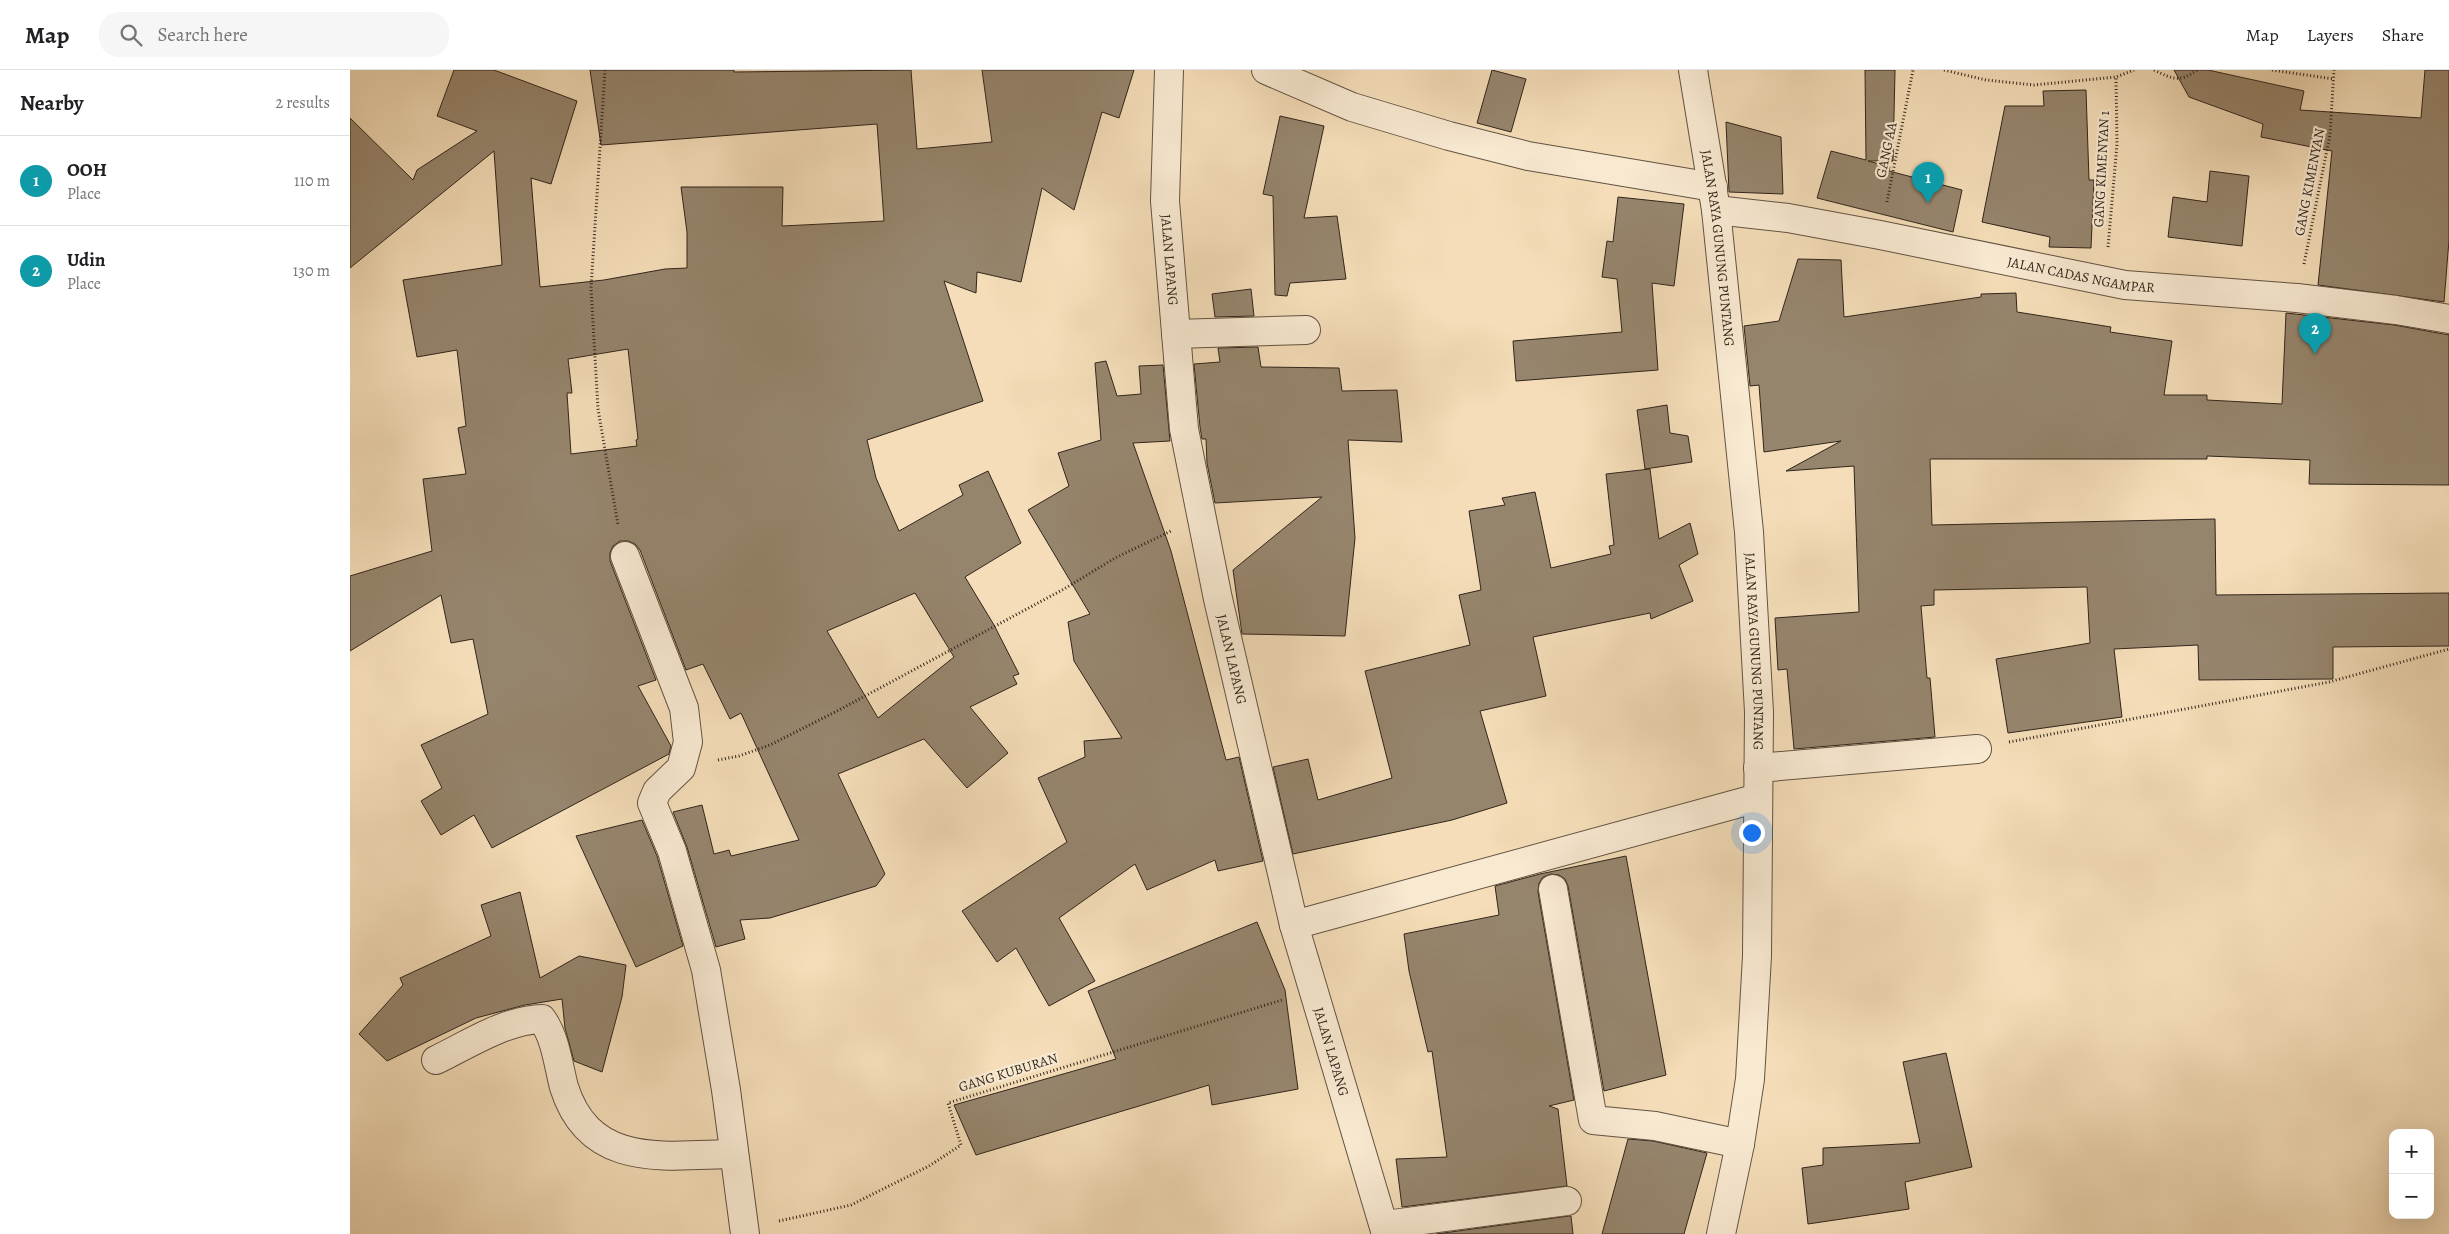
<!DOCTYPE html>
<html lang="en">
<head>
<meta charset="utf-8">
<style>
  :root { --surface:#fff; --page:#f6f6f6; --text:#202124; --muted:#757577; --line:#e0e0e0; --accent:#b45309 }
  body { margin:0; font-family:Alegreya,serif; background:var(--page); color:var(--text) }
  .controls { position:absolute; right:15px; bottom:15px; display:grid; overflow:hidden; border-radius:10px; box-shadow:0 5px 20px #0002 }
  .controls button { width:45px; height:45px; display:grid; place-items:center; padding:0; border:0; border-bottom:1px solid var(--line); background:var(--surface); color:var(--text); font:25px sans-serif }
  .you { position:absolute; left:1401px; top:762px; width:18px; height:18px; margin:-12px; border:4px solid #fff; border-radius:50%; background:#1a73e8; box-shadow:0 0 0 8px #1a73e833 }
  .badge { display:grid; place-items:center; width:32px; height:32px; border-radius:50%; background:var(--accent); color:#fff; font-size:16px; font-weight:700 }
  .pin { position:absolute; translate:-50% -41px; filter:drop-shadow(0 1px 2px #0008) }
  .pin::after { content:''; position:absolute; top:26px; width:18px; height:15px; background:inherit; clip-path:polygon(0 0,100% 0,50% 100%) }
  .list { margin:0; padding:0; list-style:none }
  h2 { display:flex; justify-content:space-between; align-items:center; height:65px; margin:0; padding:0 20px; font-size:21px }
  h2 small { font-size:16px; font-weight:400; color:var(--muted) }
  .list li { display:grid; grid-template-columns:32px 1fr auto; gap:15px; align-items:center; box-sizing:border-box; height:90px; padding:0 20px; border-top:1px solid var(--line) }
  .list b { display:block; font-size:19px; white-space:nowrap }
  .list p { margin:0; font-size:16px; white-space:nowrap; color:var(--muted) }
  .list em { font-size:16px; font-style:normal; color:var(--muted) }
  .icon { flex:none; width:28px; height:28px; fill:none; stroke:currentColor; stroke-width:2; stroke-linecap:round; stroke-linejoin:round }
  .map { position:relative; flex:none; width:2099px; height:1164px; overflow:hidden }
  header { display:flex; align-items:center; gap:30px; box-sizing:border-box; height:70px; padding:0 25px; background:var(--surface); border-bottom:1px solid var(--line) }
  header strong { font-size:24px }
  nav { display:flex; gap:28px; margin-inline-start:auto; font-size:18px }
  .search { width:350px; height:45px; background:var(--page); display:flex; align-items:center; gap:12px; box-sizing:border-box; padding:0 18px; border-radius:20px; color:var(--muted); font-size:19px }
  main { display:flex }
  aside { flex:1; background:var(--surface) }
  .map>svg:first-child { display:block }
  .building { fill:#96856d; stroke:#31251b; fill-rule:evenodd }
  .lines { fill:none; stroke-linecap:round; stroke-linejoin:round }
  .minor-casing { stroke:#625342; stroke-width:30 }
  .path { stroke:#31251b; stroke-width:3; stroke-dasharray:1 2.5; stroke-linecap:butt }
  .minor { stroke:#f8e9d1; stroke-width:28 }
  .labels { text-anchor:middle; stroke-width:4.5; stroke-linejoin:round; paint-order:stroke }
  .street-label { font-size:14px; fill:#31251b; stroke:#f8e9d1 }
</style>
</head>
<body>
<header>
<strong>Map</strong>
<div class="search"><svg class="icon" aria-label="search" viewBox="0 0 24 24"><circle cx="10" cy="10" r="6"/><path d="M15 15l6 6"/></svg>Search here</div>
<nav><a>Map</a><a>Layers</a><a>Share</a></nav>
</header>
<main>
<aside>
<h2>Nearby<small>2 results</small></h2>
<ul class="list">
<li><span class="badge" style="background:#0f9aa8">1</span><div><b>OOH</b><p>Place</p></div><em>110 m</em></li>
<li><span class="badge" style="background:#0f9aa8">2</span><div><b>Udin</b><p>Place</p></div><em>130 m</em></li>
</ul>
</aside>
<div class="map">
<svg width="2099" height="1164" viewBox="0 0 2099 1164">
  <rect width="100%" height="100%" fill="#f4ddb8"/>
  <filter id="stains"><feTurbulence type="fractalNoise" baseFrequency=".004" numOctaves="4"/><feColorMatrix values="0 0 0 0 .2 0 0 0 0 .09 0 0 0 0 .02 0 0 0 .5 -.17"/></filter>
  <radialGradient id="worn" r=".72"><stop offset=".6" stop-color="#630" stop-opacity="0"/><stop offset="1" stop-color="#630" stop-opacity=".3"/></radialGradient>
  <g class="building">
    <path d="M 104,0 L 144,0 L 227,31 L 201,114 L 181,108 L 190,217 L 254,210 L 315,199 L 337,198 L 337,162 L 331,117 L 433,117 L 432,156 L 534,151 L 527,54 L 251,75 L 240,0 L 384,0 L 384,2 L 561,0 L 567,79 L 642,72 L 632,0 L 784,0 L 769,48 L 752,42 L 724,140 L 692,118 L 671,212 L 627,202 L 626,223 L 594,211 L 633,331 L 517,370 L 526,408 L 549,461 L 613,425 L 609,415 L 638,401 L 671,473 L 615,507 L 644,555 L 669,604 L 663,606 L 667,614 L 620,637 L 658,683 L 617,718 L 574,669 L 488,704 L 535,804 L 526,816 L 420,848 L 390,850 L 395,869 L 366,877 L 337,777 L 323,742 L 352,735 L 364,784 L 379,780 L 381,786 L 449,770 L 391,643 L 380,649 L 353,594 L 336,600 L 290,480 L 285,474 L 278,471 L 270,471 L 263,476 L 260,483 L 260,491 L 306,610 L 288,616 L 321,676 L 319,684 L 142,778 L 124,745 L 91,765 L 71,731 L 92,718 L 71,675 L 138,644 L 123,569 L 101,573 L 91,525 L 0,581 L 0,506 L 82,481 L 73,409 L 116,404 L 108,358 L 116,356 L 107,280 L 67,287 L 53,210 L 152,195 L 144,81 L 0,198 L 0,48 L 63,110 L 67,100 L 127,61 L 87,46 ZM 278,279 L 288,369 L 286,370 L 287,376 L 221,384 L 217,323 L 222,323 L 218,289 ZM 565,523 L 604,587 L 528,648 L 477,561 Z"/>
    <path d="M 1142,0 L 1176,9 L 1161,62 L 1127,53 Z"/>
    <path d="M 1515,0 L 1545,0 L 1543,91 L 1518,91 L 1540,97 L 1539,101 L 1612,120 L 1603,162 L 1467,128 L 1481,81 L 1516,90 Z"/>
    <path d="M 1824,0 L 1858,0 L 1954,21 L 1950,40 L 2071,48 L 2075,0 L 2099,0 L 2099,170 L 2094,232 L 1968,215 L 1982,81 L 1911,67 L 1913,54 L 1839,27 Z"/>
    <path d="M 1736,20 L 1739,110 L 1744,110 L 1741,178 L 1699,177 L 1700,167 L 1632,152 L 1655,36 L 1694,36 L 1693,21 Z"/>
    <path d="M 930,46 L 974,56 L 954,148 L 987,146 L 996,209 L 940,213 L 937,226 L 925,225 L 923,126 L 913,124 Z"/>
    <path d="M 1376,52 L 1431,67 L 1433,124 L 1379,122 Z"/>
    <path d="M 1860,101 L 1899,106 L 1892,176 L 1818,167 L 1823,127 L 1857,132 Z"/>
    <path d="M 1268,127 L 1334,134 L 1324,216 L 1302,213 L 1308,300 L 1166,311 L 1163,271 L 1272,262 L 1267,209 L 1252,207 L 1257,171 L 1263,172 Z"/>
    <path d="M 1448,189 L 1491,190 L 1494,247 L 1631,227 L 1631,224 L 1666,223 L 1667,242 L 1761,257 L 1760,262 L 1822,271 L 1814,325 L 1857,325 L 1857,330 L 1932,334 L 1936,243 L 2044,255 L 2099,265 L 2099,415 L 1959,414 L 1960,390 L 1857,386 L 1857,389 L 1580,389 L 1582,455 L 1865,449 L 1866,525 L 2099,523 L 2099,576 L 1983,577 L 1983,609 L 1849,610 L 1848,575 L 1764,579 L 1772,647 L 1658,663 L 1646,589 L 1740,573 L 1737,517 L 1584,520 L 1584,535 L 1571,536 L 1577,608 L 1580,608 L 1585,667 L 1444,679 L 1437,599 L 1428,600 L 1425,548 L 1509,542 L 1504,396 L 1436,401 L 1491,371 L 1414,382 L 1409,315 L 1400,316 L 1394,256 L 1429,251 Z"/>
    <path d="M 901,219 L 904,246 L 865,247 L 862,224 Z"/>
    <path d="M 908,277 L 911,297 L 989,298 L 992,321 L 1047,320 L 1052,372 L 998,370 L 1005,468 L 995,566 L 892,564 L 883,500 L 972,427 L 865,433 L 857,393 L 856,369 L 852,369 L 850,357 L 844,294 L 870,292 L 868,278 Z"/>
    <path d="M 756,291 L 767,326 L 791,324 L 789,296 L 813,295 L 820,371 L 783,373 L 821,481 L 876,690 L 889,687 L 913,791 L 868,801 L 865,790 L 797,820 L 785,794 L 709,848 L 745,911 L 699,936 L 666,878 L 647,892 L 612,841 L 717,772 L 688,708 L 735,687 L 734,671 L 772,668 L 724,591 L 718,552 L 740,544 L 678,440 L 719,416 L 708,383 L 751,370 L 745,293 Z"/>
    <path d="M 1317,335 L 1320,363 L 1338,366 L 1342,392 L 1295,399 L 1287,340 Z"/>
    <path d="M 1300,399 L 1309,469 L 1340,453 L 1348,484 L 1329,495 L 1343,531 L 1301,549 L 1300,543 L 1183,567 L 1196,626 L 1130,641 L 1157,733 L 1102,750 L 943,784 L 923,697 L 958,689 L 968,730 L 1042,708 L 1015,601 L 1120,575 L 1109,525 L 1131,520 L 1119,441 L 1155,435 L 1152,428 L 1185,422 L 1201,498 L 1261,484 L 1259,476 L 1264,475 L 1256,404 Z"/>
    <path d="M 292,750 L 307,786 L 333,876 L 286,897 L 226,766 Z"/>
    <path d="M 1276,786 L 1316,1005 L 1254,1021 L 1218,816 L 1215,809 L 1209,805 L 1201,804 L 1193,807 L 1189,813 L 1188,822 L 1224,1030 L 1199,1036 L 1208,1039 L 1217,1116 L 1052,1137 L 1046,1089 L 1097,1087 L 1082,981 L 1078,982 L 1059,901 L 1054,864 L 1149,845 L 1145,816 L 1190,804 Z"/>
    <path d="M 170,822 L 190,908 L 229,886 L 276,895 L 272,927 L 252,1002 L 224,991 L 215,958 L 212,929 L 175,935 L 126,948 L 37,991 L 9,964 L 53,915 L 50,908 L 141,866 L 131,835 Z"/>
    <path d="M 907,852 L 935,920 L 948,1019 L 862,1035 L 859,1015 L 626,1085 L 604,1035 L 766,989 L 738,921 Z"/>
    <path d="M 1596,983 L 1622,1097 L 1555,1112 L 1559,1139 L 1458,1154 L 1452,1098 L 1473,1095 L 1473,1078 L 1570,1073 L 1553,992 Z"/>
    <path d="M 1278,1069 L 1303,1071 L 1357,1083 L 1334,1164 L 1252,1164 Z"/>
    <path d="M 1221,1146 L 1223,1164 L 1086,1164 L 1219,1146 Z"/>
  </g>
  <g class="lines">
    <g class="minor-casing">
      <g id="minor">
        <path id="s1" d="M 819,0 L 815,131 L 834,359 L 868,529 L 944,855 L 1036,1164"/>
        <path d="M 916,0 L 1002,37 L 1099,66 L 1178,86 L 1363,117"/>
        <path id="s2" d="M 1343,0 L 1366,140 L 1399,462 L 1409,642 L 1407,886 L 1400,1009 L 1390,1074 L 1371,1164"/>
        <path id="s3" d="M 1366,140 L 1438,148 L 1530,165 L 1775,215 L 1947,228 L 2046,240 L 2099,249"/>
        <path d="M 826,264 L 956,260"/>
        <path d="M 275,486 L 334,638 L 338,672 L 331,698 L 307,721 L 302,733 L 322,781 L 356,900 L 376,1020 L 395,1164"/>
        <path d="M 1408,698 L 1627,679"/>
        <path d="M 1203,819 L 1243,1050 L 1305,1056 L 1390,1074"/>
        <path d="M 944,855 L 1408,728"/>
        <path d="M 86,990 C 119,974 155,950 192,949 C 206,969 208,994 214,1017 C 240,1100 316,1085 384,1084"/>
        <path d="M 1035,1155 L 1217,1131"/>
      </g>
    </g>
    <g class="path">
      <path d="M 255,0 L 241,218 L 248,339 L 268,455"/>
      <path d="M 1594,0 L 1636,10 L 1684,15 L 1766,7"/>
      <path d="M 1804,0 C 1823,9 1829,13 1847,0"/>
      <path d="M 1922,0 L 1984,9"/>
      <path d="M 1537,132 L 1563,0"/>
      <path d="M 1758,177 L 1767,74 L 1766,7 L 1784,0"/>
      <path d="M 1954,194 L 1980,65 L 1984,0"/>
      <path d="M 1659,672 L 1979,612 L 2099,579"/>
      <path d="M 368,690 L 389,686 L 420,675 L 489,640 L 714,519 L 765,488 L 821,461"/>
      <path d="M 429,1151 L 501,1135 L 579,1096 L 611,1075 L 598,1033 L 932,930"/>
    </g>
    <use href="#minor" class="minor"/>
  </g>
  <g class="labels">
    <g class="street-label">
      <text transform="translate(1536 80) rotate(-78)" y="5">GANG AA</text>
      <text transform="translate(1751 99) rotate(-87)" y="5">GANG KIMENYAN 1</text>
      <text transform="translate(1959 112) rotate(-79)" y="5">GANG KIMENYAN</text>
      <text dy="5" stroke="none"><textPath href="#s2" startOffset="180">JALAN RAYA GUNUNG PUNTANG</textPath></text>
      <text dy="5" stroke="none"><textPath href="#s1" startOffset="190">JALAN LAPANG</textPath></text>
      <text dy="5" stroke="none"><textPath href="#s3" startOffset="371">JALAN CADAS NGAMPAR</textPath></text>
      <text dy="5" stroke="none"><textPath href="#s2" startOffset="585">JALAN RAYA GUNUNG PUNTANG</textPath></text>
      <text dy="5" stroke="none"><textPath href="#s1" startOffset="595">JALAN LAPANG</textPath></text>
      <text dy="5" stroke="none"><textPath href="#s1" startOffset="1000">JALAN LAPANG</textPath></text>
      <text transform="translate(658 1002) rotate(-17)" y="5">GANG KUBURAN</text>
    </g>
  </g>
  <rect width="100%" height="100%" filter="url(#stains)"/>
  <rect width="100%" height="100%" fill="url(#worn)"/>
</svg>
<div class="controls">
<button>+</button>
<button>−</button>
</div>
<div class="you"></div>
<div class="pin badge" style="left:1578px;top:133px;background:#0f9aa8">1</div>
<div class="pin badge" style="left:1965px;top:284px;background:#0f9aa8">2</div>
</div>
</main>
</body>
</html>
